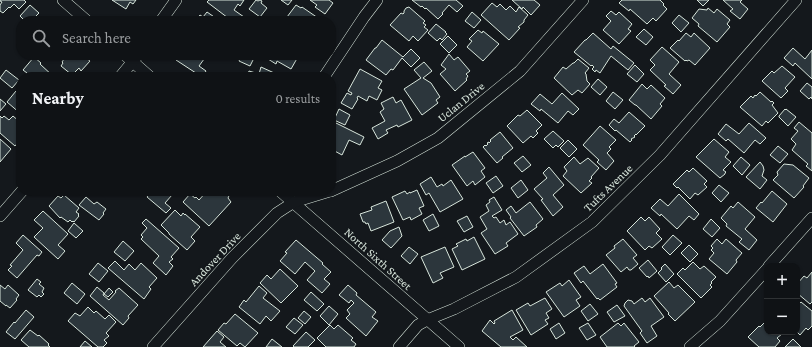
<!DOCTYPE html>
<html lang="en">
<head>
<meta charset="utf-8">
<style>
  :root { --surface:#0f1215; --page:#181b1e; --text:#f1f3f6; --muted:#9b9ea0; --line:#2f3234 }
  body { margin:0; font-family:"Crimson Pro",serif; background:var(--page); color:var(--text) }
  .controls { position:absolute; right:12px; bottom:12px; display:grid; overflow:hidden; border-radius:8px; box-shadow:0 1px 3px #0004 }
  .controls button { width:36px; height:36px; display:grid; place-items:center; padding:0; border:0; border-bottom:1px solid var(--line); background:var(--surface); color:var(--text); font:20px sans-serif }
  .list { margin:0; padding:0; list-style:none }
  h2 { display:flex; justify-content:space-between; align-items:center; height:52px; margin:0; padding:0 16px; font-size:17px }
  h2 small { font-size:13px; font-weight:400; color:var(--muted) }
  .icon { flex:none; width:22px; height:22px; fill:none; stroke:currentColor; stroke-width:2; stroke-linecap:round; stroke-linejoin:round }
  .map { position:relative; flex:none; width:812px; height:347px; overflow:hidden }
  .search { position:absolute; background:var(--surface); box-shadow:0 1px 3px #0004; left:16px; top:16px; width:320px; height:44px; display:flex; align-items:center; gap:10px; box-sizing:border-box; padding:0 14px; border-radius:16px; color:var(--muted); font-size:15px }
  .panel { position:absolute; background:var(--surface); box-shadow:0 1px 3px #0004; left:16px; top:72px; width:320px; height:124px; border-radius:16px }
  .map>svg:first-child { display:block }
  .building { fill:#2c363c; stroke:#d8e6dc }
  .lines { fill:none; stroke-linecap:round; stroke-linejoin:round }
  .street-casing { stroke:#d8e6dc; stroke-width:12 }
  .street { stroke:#14181c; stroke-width:11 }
  .labels { text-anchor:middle; stroke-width:3; stroke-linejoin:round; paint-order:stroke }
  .street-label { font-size:12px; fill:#d8e6dc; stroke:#14181c }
</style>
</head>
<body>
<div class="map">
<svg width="812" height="347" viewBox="0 0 812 347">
  <rect width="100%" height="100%" fill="#14181c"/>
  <g class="building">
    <path d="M 0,0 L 24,0 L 26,2 L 19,9 L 14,4 L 10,8 L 9,7 L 3,13 L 0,11 L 0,5 L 2,2 L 0,1 Z"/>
    <path d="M 112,0 L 136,0 L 133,4 L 130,2 L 126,9 Z"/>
    <path d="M 209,0 L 244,0 L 240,6 L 238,4 L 234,10 L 244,17 L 241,21 L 232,21 L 207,2 Z"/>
    <path d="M 256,0 L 258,1 L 260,0 L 262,1 L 261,3 L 267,8 L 260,17 L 249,9 Z"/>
    <path d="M 281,0 L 292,0 L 288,5 Z"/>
    <path d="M 310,0 L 329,0 L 333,3 L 325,14 L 315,7 L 317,5 Z"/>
    <path d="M 412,0 L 456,0 L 463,6 L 457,12 L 449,5 L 442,13 L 443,14 L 438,19 L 426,8 L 425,9 L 422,6 L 421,7 Z"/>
    <path d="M 512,0 L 534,0 L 540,5 L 531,15 L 523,7 L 522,9 Z"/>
    <path d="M 622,0 L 660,0 L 664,4 L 663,5 L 667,9 L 656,21 L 653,18 L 647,24 L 630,9 L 629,11 L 619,3 Z"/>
    <path d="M 697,0 L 709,0 L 703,6 Z"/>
    <path d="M 723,0 L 742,0 L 740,2 L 748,9 L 740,19 L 730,11 L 733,9 Z"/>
    <path d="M 492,3 L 497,7 L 500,4 L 506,10 L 510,6 L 516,12 L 519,7 L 528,15 L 524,20 L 524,22 L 518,27 L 520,28 L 509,40 L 481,15 Z"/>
    <path d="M 30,5 L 39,13 L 33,19 L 35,21 L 25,21 L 20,16 Z"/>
    <path d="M 296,5 L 301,8 L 302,7 L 318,18 L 316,21 L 284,21 Z"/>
    <path d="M 409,7 L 425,21 L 423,23 L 426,25 L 424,27 L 428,30 L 418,41 L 413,36 L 409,41 L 390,25 L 401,13 L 403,14 L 404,13 L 404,11 L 406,8 Z"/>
    <path d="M 708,8 L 714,13 L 717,9 L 730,20 L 727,24 L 730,27 L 717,42 L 698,26 L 699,24 L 692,18 L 699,9 L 707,10 Z"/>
    <path d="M 611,11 L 616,15 L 619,12 L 632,24 L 628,29 L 631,31 L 619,44 L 603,30 L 611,21 L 606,16 Z"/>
    <path d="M 207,12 L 220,21 L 195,21 L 200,15 L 203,17 Z"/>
    <path d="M 472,12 L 481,20 L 474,28 L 465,21 Z"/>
    <path d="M 679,15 L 689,23 L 681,32 L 672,23 Z"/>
    <path d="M 436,24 L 446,32 L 445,32 L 447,34 L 442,40 L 440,38 L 437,41 L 428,33 Z"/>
    <path d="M 644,29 L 653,37 L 646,45 L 636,37 Z"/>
    <path d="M 478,30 L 482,33 L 483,31 L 499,44 L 483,61 L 467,47 L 472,41 L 469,39 Z"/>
    <path d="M 593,33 L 611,49 L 613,46 L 634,63 L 628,70 L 611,56 L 600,73 L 596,70 L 595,72 L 592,69 L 594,67 L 592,65 L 591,66 L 574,52 L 585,40 L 586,40 Z"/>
    <path d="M 686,33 L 691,37 L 694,33 L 710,48 L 695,65 L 689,60 L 687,61 L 686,60 L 685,61 L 670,48 L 678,40 L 679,41 Z"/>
    <path d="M 448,36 L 457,45 L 449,53 L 440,44 Z"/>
    <path d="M 382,40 L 403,57 L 411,49 L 420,58 L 411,67 L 402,58 L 393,70 L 391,69 L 386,75 L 366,60 L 375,48 L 376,48 Z"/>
    <path d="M 662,47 L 679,62 L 669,74 L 681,85 L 673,94 L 664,86 L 666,85 L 650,70 L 655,65 L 650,60 Z"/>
    <path d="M 793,48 L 805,59 L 812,50 L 812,79 L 795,63 L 793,66 L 784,58 Z"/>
    <path d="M 449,54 L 454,60 L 458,57 L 470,71 L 466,74 L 468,76 L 466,79 L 467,80 L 455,91 L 440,74 L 446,69 L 441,65 Z"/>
    <path d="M 60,55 L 82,55 L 90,61 L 81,71 L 79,68 L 72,75 L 61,66 L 63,63 L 62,62 L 64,59 Z"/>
    <path d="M 180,55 L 207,55 L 199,66 L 206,71 L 202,77 L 176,60 Z"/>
    <path d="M 242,55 L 253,55 L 255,56 L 250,66 L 239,61 Z"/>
    <path d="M 270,55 L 299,55 L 291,69 L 277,61 L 276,64 L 268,59 Z"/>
    <path d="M 34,57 L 41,63 L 40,64 L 54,77 L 24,77 L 27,73 L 23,70 Z"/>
    <path d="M 578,59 L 589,68 L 585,73 L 586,74 L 587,81 L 590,84 L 582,93 L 578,90 L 572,95 L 554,78 L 563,67 L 566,69 L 573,63 L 574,63 Z"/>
    <path d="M 424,62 L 432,71 L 423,78 L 431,83 L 440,97 L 436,100 L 438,103 L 422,115 L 404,89 L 421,78 L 414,70 Z"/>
    <path d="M 635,65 L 644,74 L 637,82 L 627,74 Z"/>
    <path d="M 782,66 L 795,77 L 785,88 L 788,91 L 781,98 L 762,81 L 772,71 L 774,73 Z"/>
    <path d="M 261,67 L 283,77 L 247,77 L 249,71 L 259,74 Z"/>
    <path d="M 360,69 L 382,81 L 378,88 L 382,90 L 377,100 L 369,96 L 367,101 L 358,96 L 357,98 L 358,99 L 352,109 L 341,103 L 347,93 L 351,95 L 352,93 L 348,91 Z"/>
    <path d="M 6,70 L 19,80 L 12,88 L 0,78 Z"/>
    <path d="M 209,72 L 212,75 L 215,74 L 218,77 L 204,77 Z"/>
    <path d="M 598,79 L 607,87 L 600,95 L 591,87 Z"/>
    <path d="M 807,83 L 812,87 L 812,99 L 811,97 L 809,99 L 800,91 Z"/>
    <path d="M 642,84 L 647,89 L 651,85 L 665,98 L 660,104 L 662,106 L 651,119 L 636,105 L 635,105 L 629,100 Z"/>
    <path d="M 16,91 L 21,95 L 21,114 L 7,102 Z"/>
    <path d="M 613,92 L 623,100 L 615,109 L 606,101 Z"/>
    <path d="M 760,92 L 771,102 L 772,101 L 774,103 L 772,105 L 778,113 L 768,123 L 766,121 L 762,126 L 740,107 L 751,96 L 753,98 L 755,95 L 756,96 Z"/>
    <path d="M 562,93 L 579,109 L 573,115 L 568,111 L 558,123 L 541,109 L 540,111 L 531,104 L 540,94 L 552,104 Z"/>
    <path d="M 393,97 L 396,103 L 401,100 L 412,120 L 398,127 L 397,125 L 386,130 L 388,133 L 378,139 L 372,128 L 385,121 L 380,112 L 384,109 L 381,103 Z"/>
    <path d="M 0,99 L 6,104 L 0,111 Z"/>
    <path d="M 339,109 L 350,115 L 345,125 L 334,120 Z"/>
    <path d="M 785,109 L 786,110 L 786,109 L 796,117 L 788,126 L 779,117 L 779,116 Z"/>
    <path d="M 527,110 L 542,125 L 536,131 L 538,133 L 533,138 L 531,136 L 523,143 L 507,126 L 518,115 L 520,116 Z"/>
    <path d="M 629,112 L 645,126 L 636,135 L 636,134 L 634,136 L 635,137 L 631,139 L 632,140 L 630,142 L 616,130 L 615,131 L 609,125 L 614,119 L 619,123 Z"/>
    <path d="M 0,116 L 2,118 L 4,116 L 9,120 L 13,116 L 21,123 L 21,139 L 15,146 L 0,133 Z"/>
    <path d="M 799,122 L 812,133 L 812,171 L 806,166 L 808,164 L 792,150 L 796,144 L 791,139 L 798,131 L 794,128 Z"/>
    <path d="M 336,123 L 364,137 L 360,145 L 349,140 L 342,155 L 331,149 L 331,132 Z"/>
    <path d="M 749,123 L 766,138 L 760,144 L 755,140 L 744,153 L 728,139 L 726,141 L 718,134 L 726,124 L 739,134 Z"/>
    <path d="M 600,126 L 616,140 L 609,147 L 611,149 L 607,153 L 614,161 L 606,170 L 597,162 L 599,160 L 583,145 Z"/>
    <path d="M 553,131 L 564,141 L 558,147 L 556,145 L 553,148 L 544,139 Z"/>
    <path d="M 500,132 L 513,148 L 502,157 L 503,158 L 497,163 L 483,147 L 485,145 L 486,146 L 488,144 L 487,143 L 489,142 L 489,143 L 491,141 L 490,140 Z"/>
    <path d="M 0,139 L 11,149 L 0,162 Z"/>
    <path d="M 714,139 L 729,152 L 725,157 L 731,162 L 723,170 L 726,172 L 725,173 L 725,174 L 720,178 L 696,157 Z"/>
    <path d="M 568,140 L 577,149 L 569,157 L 560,148 Z"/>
    <path d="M 778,146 L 788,154 L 780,163 L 770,155 Z"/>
    <path d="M 473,152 L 485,168 L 481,171 L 485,177 L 475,185 L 473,181 L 467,186 L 452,165 L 465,156 L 465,157 Z"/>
    <path d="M 523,156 L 531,165 L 522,172 L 514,163 Z"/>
    <path d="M 574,157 L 580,164 L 588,158 L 599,168 L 591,177 L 592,178 L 589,181 L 592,183 L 581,193 L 563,176 L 567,171 L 564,167 Z"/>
    <path d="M 741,157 L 750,165 L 742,175 L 733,166 Z"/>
    <path d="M 760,162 L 763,166 L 764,170 L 762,176 L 767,180 L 760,189 L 746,177 Z"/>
    <path d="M 784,164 L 793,165 L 809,178 L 803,186 L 804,187 L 794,198 L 773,180 L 778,175 L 777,172 Z"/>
    <path d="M 549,167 L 564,185 L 553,195 L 563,207 L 553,216 L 541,200 L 543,199 L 534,189 L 547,178 L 543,173 Z"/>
    <path d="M 693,168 L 707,181 L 704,184 L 707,187 L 698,195 L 695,193 L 690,199 L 678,187 L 677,188 L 673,184 L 687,170 L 689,172 Z"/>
    <path d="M 496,176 L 503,186 L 493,193 L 486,183 Z"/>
    <path d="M 431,177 L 437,187 L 442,184 L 443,186 L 451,180 L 463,199 L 440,212 L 429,193 L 426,195 L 420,184 Z"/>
    <path d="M 521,180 L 528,190 L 518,198 L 511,188 Z"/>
    <path d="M 719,185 L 729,193 L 721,202 L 712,193 Z"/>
    <path d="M 417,190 L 424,206 L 419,208 L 422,214 L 411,220 L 410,217 L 403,220 L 392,197 L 405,191 L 407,194 L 410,192 L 410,193 Z"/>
    <path d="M 152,191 L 173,191 L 171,194 L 172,195 L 165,203 L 171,208 L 166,213 L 147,197 Z"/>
    <path d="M 207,191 L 231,191 L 228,198 L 231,202 L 209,226 L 183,202 L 190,194 L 195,198 L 196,197 L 199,200 Z"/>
    <path d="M 772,191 L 787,204 L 773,222 L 756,208 L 761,202 L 762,203 Z"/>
    <path d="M 679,194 L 699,214 L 694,220 L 689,216 L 677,229 L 661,214 L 660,216 L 651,208 L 660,199 L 668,206 Z"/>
    <path d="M 64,195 L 79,208 L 76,212 L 79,214 L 78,215 L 79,216 L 74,222 L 73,221 L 72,222 L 70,220 L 68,222 L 61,217 L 60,218 L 49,206 L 58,196 L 61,198 Z"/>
    <path d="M 86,197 L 94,204 L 97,202 L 106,209 L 103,213 L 104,214 L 99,220 L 79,205 Z"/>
    <path d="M 494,197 L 502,210 L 492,216 L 494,218 L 496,217 L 500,223 L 504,220 L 506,225 L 510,222 L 518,234 L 506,243 L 508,246 L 495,254 L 481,233 L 487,229 L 480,217 L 489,211 L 486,205 L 490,202 L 489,200 Z"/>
    <path d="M 386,201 L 394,222 L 371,231 L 368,223 L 366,224 L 365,222 L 363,222 L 360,214 L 372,210 L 371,207 Z"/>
    <path d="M 530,202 L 543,219 L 536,225 L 537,227 L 524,236 L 510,218 L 511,217 L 506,210 L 511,206 L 516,213 Z"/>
    <path d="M 738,202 L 755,217 L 745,229 L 757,240 L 749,250 L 739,242 L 742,239 L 726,226 L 727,224 L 721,218 L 731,206 L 733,208 Z"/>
    <path d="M 175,210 L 181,216 L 183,213 L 185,215 L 185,214 L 200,227 L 191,237 L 195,241 L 187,250 L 169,234 L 169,233 L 161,225 Z"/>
    <path d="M 43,211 L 68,234 L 58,245 L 65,251 L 58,259 L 34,237 L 43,228 L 34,220 Z"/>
    <path d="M 433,214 L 439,226 L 429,231 L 423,220 Z"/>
    <path d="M 467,216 L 473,227 L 464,232 L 457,221 Z"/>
    <path d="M 641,217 L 645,221 L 649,217 L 660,229 L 656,233 L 662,239 L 652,248 L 649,246 L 645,250 L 627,231 Z"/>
    <path d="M 146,219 L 179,248 L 171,257 L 173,259 L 169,262 L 173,266 L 166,275 L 153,263 L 159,256 L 141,239 L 143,237 L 141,235 L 147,228 L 142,223 Z"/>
    <path d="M 711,219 L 720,228 L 712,237 L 703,229 Z"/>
    <path d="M 74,223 L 83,231 L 76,238 L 68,231 Z"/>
    <path d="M 399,227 L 402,236 L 391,248 L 382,240 L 390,231 Z"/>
    <path d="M 23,235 L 42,252 L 39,256 L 37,255 L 17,278 L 8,270 L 12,266 L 10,265 L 23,250 L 16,243 Z"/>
    <path d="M 673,235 L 682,243 L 670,255 L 662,247 Z"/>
    <path d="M 474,237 L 485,259 L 462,270 L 452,249 L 458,246 L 456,244 L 466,239 L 467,241 Z"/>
    <path d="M 623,239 L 637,255 L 633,258 L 638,264 L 631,270 L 629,270 L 627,267 L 621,272 L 606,255 L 615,248 L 614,246 Z"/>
    <path d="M 717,239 L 722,244 L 726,239 L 742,253 L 736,260 L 737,262 L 727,274 L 709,259 L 714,253 L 711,250 L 713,248 L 711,246 Z"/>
    <path d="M 296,240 L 323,263 L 322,264 L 331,272 L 324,279 L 330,284 L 322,293 L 307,280 L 315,271 L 305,262 L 295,274 L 280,261 L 287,253 L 285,252 Z"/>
    <path d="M 123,241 L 134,251 L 125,261 L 114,252 Z"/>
    <path d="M 689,245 L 698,254 L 690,262 L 681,253 Z"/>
    <path d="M 409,247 L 418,254 L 410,264 L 401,256 Z"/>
    <path d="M 445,247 L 454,267 L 440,273 L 443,278 L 433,283 L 421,257 Z"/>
    <path d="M 648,260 L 657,271 L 649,278 L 648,276 L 647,277 L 639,268 Z"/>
    <path d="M 115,261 L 124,270 L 129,264 L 135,270 L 141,263 L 157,278 L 149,287 L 151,289 L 144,299 L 108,268 Z"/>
    <path d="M 693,262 L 700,269 L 704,266 L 716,277 L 711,282 L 712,283 L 710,285 L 712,287 L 701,298 L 677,274 L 683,268 L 685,270 Z"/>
    <path d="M 98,263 L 108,271 L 99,282 L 89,274 Z"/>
    <path d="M 603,264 L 617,283 L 615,284 L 617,287 L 600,300 L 598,298 L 597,299 L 583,281 L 581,283 L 574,273 L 584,266 L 590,274 Z"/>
    <path d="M 665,264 L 674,274 L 666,282 L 658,273 L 662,269 L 661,268 Z"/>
    <path d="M 280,269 L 298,286 L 281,303 L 260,283 L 267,275 L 271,279 Z"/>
    <path d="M 812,272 L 812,302 L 810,304 L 797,293 L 797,284 L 804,276 L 807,278 Z"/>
    <path d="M 37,279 L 41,282 L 39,284 L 44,288 L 42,292 L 44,294 L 41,297 L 39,295 L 37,297 L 28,290 Z"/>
    <path d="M 569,280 L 581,297 L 576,300 L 580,306 L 564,317 L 546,292 L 560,283 L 562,286 Z"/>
    <path d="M 669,282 L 674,288 L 678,285 L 695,302 L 675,321 L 668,314 L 669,313 L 654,296 Z"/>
    <path d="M 72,283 L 85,294 L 77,304 L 64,293 Z"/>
    <path d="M 0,285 L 5,289 L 8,285 L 19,295 L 16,299 L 17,300 L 10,308 L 6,305 L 6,306 L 0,301 Z"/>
    <path d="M 348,285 L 357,293 L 356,295 L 376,312 L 372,317 L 378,321 L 366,336 L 346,318 L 350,314 L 347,310 L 354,303 L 351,300 L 349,303 L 339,295 Z"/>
    <path d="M 259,286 L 267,293 L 263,298 L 280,311 L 271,321 L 266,316 L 260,324 L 239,307 L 244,300 L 246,302 Z"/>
    <path d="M 97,287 L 104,293 L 103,295 L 109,300 L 116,292 L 115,291 L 119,288 L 138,305 L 128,316 L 129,318 L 123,325 L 90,296 Z"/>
    <path d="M 109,288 L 113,292 L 108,297 L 104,294 Z"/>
    <path d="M 311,292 L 324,304 L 317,311 L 304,300 Z"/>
    <path d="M 545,298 L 552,309 L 546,313 L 549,318 L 545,320 L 548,324 L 531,335 L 516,310 L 528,303 L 530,306 Z"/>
    <path d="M 642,298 L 645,302 L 650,298 L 664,317 L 651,326 L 657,336 L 647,343 L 640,333 L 642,331 L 624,306 L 625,303 L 628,300 L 632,301 L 634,304 Z"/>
    <path d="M 801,302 L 812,311 L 812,326 L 808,330 L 806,328 L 800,335 L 797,332 L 795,334 L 792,332 L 797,332 L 797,306 Z"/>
    <path d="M 590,304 L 598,314 L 588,321 L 581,311 Z"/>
    <path d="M 617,305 L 625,316 L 614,322 L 607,312 Z"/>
    <path d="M 329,306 L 338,314 L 329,325 L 320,316 Z"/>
    <path d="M 88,307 L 94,313 L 96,311 L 105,319 L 109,315 L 116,322 L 106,333 L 109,336 L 104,340 L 107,343 L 103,347 L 98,347 L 68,321 L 75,313 L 80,316 Z"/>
    <path d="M 26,310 L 34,317 L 15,339 L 6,332 L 14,322 L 15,323 Z"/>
    <path d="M 512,310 L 523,330 L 510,337 L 513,340 L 516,337 L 527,347 L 501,347 L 482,331 L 490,320 L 494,324 L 495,323 L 494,321 Z"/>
    <path d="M 304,311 L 311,317 L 305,324 L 298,318 Z"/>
    <path d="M 235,314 L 258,333 L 245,347 L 240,343 L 237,346 L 218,330 L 224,323 L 226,324 Z"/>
    <path d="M 294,318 L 303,325 L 295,334 L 286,327 Z"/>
    <path d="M 767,320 L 767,332 L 780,332 L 782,334 L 777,338 L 780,341 L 775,347 L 759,347 L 748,337 L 759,326 L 760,327 Z"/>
    <path d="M 559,323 L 565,333 L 556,339 L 550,329 Z"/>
    <path d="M 588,323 L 596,335 L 587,340 L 579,328 Z"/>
    <path d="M 618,323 L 621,326 L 624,323 L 639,342 L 634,346 L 635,347 L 607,347 L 600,337 Z"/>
    <path d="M 330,325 L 334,329 L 338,325 L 353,338 L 351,340 L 356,344 L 354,347 L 326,347 L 317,338 Z"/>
    <path d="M 30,330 L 38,336 L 39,335 L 49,344 L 48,345 L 50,347 L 29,347 L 21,340 Z"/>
    <path d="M 217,331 L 224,337 L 220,342 L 226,347 L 203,347 Z"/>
    <path d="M 306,332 L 315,340 L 308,347 L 294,347 L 293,346 Z"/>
    <path d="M 272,339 L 282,347 L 266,347 Z"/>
    <path d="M 793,339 L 801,347 L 785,347 Z"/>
    <path d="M 85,341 L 92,347 L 80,347 Z"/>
  </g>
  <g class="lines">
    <g class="street-casing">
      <g id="street">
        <path d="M 63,0 L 87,21"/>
        <path d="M 161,21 L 176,0"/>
        <path d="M 125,55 L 150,77"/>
        <path d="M 120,77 L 138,55"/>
        <path d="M 324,77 L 364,17 L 377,0"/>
        <path d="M 280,191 L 459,347"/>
        <path d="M 331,191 L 397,161 L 438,138 L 520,71 L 583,0"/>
        <path d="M 0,216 L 22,191"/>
        <path d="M 769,266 L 812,218"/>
        <path d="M 153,347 L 232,258 L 277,213 L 294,202 L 330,191"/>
        <path d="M 399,347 L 418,325 L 427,320 L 454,309 L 516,277 L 592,222 L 660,155 L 796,0"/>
        <path d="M 690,347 L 720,321 L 767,269"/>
      </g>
    </g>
    <use href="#street" class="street"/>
  </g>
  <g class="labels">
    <g class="street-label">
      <text transform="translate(461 102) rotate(-39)" y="4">Uclan Drive</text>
      <text transform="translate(608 188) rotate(-44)" y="4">Tufts Avenue</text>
      <text transform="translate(215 259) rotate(-47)" y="4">Andover Drive</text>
      <text transform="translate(378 259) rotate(42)" y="4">North Sixth Street</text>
    </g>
  </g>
</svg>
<div class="controls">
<button>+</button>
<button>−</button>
</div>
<div class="search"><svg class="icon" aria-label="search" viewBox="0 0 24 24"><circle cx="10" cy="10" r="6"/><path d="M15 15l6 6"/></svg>Search here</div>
<section class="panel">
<h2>Nearby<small>0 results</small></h2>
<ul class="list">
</ul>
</section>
</div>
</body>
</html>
